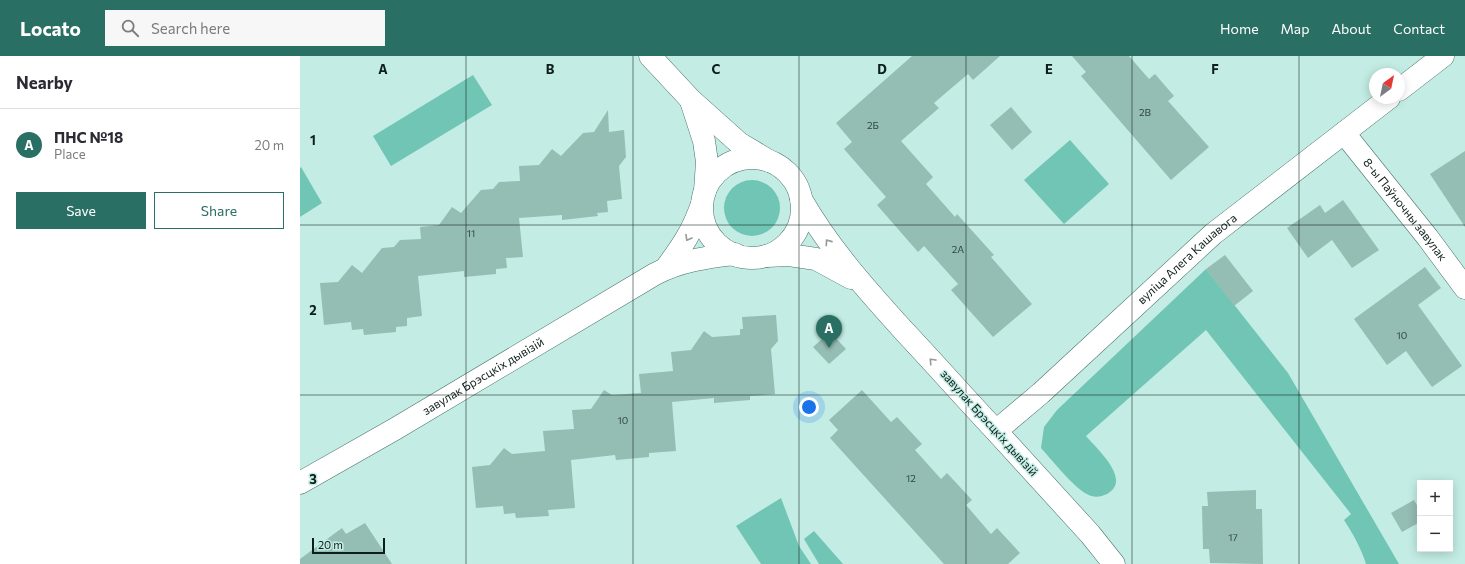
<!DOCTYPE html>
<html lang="en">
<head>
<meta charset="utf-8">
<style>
  :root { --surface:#fff; --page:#f7f7f7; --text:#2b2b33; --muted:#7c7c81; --line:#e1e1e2; --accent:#2a6f63 }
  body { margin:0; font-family:Commissioner,sans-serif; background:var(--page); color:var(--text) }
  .controls { position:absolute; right:12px; bottom:12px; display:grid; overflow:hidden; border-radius:0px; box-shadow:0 2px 10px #0003 }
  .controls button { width:36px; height:36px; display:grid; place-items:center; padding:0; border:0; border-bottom:1px solid var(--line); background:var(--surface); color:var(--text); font:20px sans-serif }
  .compass { position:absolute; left:1069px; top:12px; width:36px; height:36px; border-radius:50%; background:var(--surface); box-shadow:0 2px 10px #0003; rotate:33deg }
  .scale { position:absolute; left:12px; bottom:10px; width:73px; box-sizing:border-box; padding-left:4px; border:2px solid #0e1e1b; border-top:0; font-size:11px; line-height:14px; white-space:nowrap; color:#0e1e1b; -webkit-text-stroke:3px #c3ede4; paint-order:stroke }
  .you { position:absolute; left:509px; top:351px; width:14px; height:14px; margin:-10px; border:3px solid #fff; border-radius:50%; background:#1a73e8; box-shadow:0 0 0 6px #1a73e833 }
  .badge { display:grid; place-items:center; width:26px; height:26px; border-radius:50%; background:var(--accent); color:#fff; font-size:13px; font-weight:700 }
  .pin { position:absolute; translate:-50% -33px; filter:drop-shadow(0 1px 2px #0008) }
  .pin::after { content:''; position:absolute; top:21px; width:14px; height:12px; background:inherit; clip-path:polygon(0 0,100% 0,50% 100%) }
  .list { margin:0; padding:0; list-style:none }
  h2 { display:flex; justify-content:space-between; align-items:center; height:52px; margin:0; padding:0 16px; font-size:17px }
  h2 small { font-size:13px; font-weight:400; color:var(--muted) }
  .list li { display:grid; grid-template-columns:26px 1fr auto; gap:12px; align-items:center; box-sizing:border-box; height:72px; padding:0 16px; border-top:1px solid var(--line) }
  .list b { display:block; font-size:15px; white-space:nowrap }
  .list p { margin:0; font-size:13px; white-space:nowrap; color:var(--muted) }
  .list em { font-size:13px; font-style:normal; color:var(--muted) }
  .actions { display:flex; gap:8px; padding:12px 16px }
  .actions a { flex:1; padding:9px 0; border:1px solid var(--accent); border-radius:0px; text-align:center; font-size:14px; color:var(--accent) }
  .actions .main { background:var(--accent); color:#fff }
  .icon { flex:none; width:22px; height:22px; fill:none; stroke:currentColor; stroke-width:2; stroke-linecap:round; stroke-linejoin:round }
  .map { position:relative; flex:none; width:1165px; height:508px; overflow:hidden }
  header { display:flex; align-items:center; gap:24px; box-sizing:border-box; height:56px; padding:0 20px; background:var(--accent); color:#fff }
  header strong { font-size:19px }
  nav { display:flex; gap:22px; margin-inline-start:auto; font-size:14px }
  .search { width:280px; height:36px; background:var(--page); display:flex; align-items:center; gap:10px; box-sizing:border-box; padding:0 14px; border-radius:0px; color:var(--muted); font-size:15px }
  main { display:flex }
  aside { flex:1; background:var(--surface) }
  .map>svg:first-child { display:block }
  .green { fill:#70c5b4 }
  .building { fill:#94bdb4 }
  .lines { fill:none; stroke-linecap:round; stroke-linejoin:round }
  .minor-casing { stroke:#4a7068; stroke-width:23 }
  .tertiary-casing { stroke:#4a7068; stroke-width:23 }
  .minor { stroke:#fff; stroke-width:22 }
  .tertiary { stroke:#fff; stroke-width:22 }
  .oneway { stroke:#939a98 }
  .grid { fill:none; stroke:#0e1e1b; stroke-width:1; stroke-opacity:0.55 }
  .labels { text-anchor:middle; stroke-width:3; stroke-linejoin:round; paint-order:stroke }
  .number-label { font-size:10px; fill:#304641 }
  .street-label { font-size:12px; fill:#0e1e1b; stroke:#c3ede4 }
  .grid-label { font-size:13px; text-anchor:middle; font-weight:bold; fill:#0e1e1b; stroke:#c3ede4; stroke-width:3; stroke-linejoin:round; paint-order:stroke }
</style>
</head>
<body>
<header>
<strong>Locato</strong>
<div class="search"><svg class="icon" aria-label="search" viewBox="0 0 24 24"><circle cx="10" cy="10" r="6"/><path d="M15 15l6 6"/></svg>Search here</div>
<nav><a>Home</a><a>Map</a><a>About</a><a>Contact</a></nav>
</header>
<main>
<aside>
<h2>Nearby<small></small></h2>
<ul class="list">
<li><span class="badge">A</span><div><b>ПНС №18</b><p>Place</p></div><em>20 m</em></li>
</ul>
<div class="actions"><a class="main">Save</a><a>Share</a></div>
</aside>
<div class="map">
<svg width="1165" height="508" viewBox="0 0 1165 508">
  <rect width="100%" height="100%" fill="#c3ede4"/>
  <g class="green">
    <path d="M 173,19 L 192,49 L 91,110 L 73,80 Z"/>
    <path d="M 770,84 L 809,128 L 764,168 L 724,124 Z"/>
    <path d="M 1,111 L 22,147 L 0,161 L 0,112 Z"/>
    <circle cx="452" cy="152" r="28"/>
    <path d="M 906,213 L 988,317 L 1099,508 L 1066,508 C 1061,492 1053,478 1044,464 L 1051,458 L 906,274 L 786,380 C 796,392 833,424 807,438 C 801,441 793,442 787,438 C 774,432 752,404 741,392 L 744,371 L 757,354 Z"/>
    <path d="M 481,442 L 499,490 L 511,508 L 461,508 L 436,470 Z"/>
    <path d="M 514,475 L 543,508 L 519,508 L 504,483 Z"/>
  </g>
  <g class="building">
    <path d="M 612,0 L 700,0 L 673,24 L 668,18 L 634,47 L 639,52 L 601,85 L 633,121 L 626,128 L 655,161 L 657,158 L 694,199 L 691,201 L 732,248 L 693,281 L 651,234 L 658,228 L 624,190 L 618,196 L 577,149 L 586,141 L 544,93 L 552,86 L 536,67 Z"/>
    <path d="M 772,0 L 829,0 L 849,23 L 855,18 L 874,40 L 868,45 L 909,91 L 871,124 L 781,20 L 786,16 Z"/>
    <path d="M 711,51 L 732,76 L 712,94 L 690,69 Z"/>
    <path d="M 308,54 L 309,76 L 324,74 L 326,101 L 319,110 L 322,143 L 307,145 L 308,156 L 297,157 L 298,160 L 262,164 L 262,159 L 219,162 L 223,201 L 206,202 L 207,212 L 196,213 L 196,218 L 164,221 L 164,215 L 118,220 L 122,260 L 107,262 L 107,270 L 96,271 L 96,276 L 64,279 L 63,273 L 52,274 L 51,266 L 24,269 L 20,227 L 38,226 L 52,209 L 62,217 L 82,192 L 94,191 L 100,184 L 121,183 L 120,171 L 139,169 L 152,151 L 161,157 L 181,134 L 193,133 L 199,126 L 220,125 L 219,110 L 239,109 L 252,93 L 261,100 L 283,77 L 294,76 Z"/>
    <path d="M 1165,95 L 1165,171 L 1130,118 Z"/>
    <path d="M 1043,144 L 1079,194 L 1052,212 L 1032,184 L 1008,202 L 987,172 L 1020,149 L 1025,157 Z"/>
    <path d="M 925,199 L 953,235 L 934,250 L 906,213 Z"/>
    <path d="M 1125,211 L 1141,232 L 1118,249 L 1162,310 L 1132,331 L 1106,295 L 1087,309 L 1054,263 Z"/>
    <path d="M 476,259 L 478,285 L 471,293 L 475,338 L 450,340 L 450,344 L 414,347 L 414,342 L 372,346 L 376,395 L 349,397 L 349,401 L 316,404 L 315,399 L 271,404 L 275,452 L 248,454 L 249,460 L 216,462 L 215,457 L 204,458 L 203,450 L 176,452 L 172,411 L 190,409 L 204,392 L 212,398 L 245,395 L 243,375 L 274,373 L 272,354 L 291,353 L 304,334 L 312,339 L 341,337 L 339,318 L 373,315 L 371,296 L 391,294 L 404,275 L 412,281 L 440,279 L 440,273 L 443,273 L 442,261 Z"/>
    <path d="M 530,276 L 546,293 L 529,308 L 513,291 Z"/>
    <path d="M 562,334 L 591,366 L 597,361 L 622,388 L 615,394 L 641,423 L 647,417 L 672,444 L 666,449 L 691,478 L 697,472 L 720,497 L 708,508 L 644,508 L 530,382 L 538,374 L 529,364 Z"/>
    <path d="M 956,434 L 956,453 L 962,453 L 963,508 L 910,507 L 909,493 L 903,493 L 902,450 L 908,450 L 907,436 Z"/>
    <path d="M 1114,444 L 1120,455 L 1120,466 L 1102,476 L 1091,457 Z"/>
    <path d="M 65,467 L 92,508 L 0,508 L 0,503 L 42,472 L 46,478 Z"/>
  </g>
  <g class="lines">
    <g class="minor-casing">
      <g id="minor">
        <path d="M 350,0 L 391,44 L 439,87 L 469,105"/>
        <path d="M 391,45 L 404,85 L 407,106 L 405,135"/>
        <path id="s1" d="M 1044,77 L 1128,182 L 1165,232"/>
        <path d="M 696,375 L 790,478 L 814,508"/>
      </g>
    </g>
    <g class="tertiary-casing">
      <g id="tertiary">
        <path d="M 1099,34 L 1143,0"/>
        <circle cx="452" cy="152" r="50"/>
        <path id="s2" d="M 501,143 C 529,192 566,233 604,275 C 635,308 665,342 696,375 L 741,337 L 913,178 L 1089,42"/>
        <path d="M 466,200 L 489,199 L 516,203 L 551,222"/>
        <path d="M 366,212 C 383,189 392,176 402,148"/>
        <path id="s3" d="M 0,427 L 95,373 L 355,218 C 380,205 407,201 435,198"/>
      </g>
    </g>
    <use href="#minor" class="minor"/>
    <use href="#tertiary" class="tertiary"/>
  </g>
  <defs><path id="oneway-chevron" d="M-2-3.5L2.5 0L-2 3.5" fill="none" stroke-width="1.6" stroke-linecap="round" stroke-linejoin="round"/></defs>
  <g class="oneway">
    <use href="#oneway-chevron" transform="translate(388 182) rotate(120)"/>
    <use href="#oneway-chevron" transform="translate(528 186) rotate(-125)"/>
    <use href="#oneway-chevron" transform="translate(632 305) rotate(-133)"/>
  </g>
  <path class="grid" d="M 166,0 L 166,508M 333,0 L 333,508M 499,0 L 499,508M 666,0 L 666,508M 832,0 L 832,508M 999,0 L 999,508M 0,169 L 1165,169M 0,339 L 1165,339"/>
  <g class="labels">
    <g class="number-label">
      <text x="845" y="60">2В</text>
      <text x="573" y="73">2Б</text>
      <text x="171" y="181">11</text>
      <text x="658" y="197">2А</text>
      <text x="1102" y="283">10</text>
      <text x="323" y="368">10</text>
      <text x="611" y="426">12</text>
      <text x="933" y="485">17</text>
    </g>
    <g class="street-label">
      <text dy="4" stroke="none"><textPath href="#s1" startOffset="98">8-ы Паўночны завулак</textPath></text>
      <text dy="4" stroke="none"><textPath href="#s2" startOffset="561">вуліца Алега Кашавога</textPath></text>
      <text dy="4" stroke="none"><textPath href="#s3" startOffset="212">завулак Брэсцкіх дывізій</textPath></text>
      <text transform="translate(689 367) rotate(48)" y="4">завулак Брэсцкіх дывізій</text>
    </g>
  </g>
  <g class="grid-label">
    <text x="83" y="18">A</text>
    <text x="250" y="18">B</text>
    <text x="416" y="18">C</text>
    <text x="582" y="18">D</text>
    <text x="749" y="18">E</text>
    <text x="915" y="18">F</text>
    <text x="13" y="89">1</text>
    <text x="13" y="259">2</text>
    <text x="13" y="428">3</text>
  </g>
</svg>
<div class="controls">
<button>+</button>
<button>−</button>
</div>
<svg class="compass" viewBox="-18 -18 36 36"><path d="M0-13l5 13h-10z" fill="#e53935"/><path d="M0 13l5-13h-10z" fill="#7c7c81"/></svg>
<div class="scale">20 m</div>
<div class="you"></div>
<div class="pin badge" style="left:529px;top:292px">A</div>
</div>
</main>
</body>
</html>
